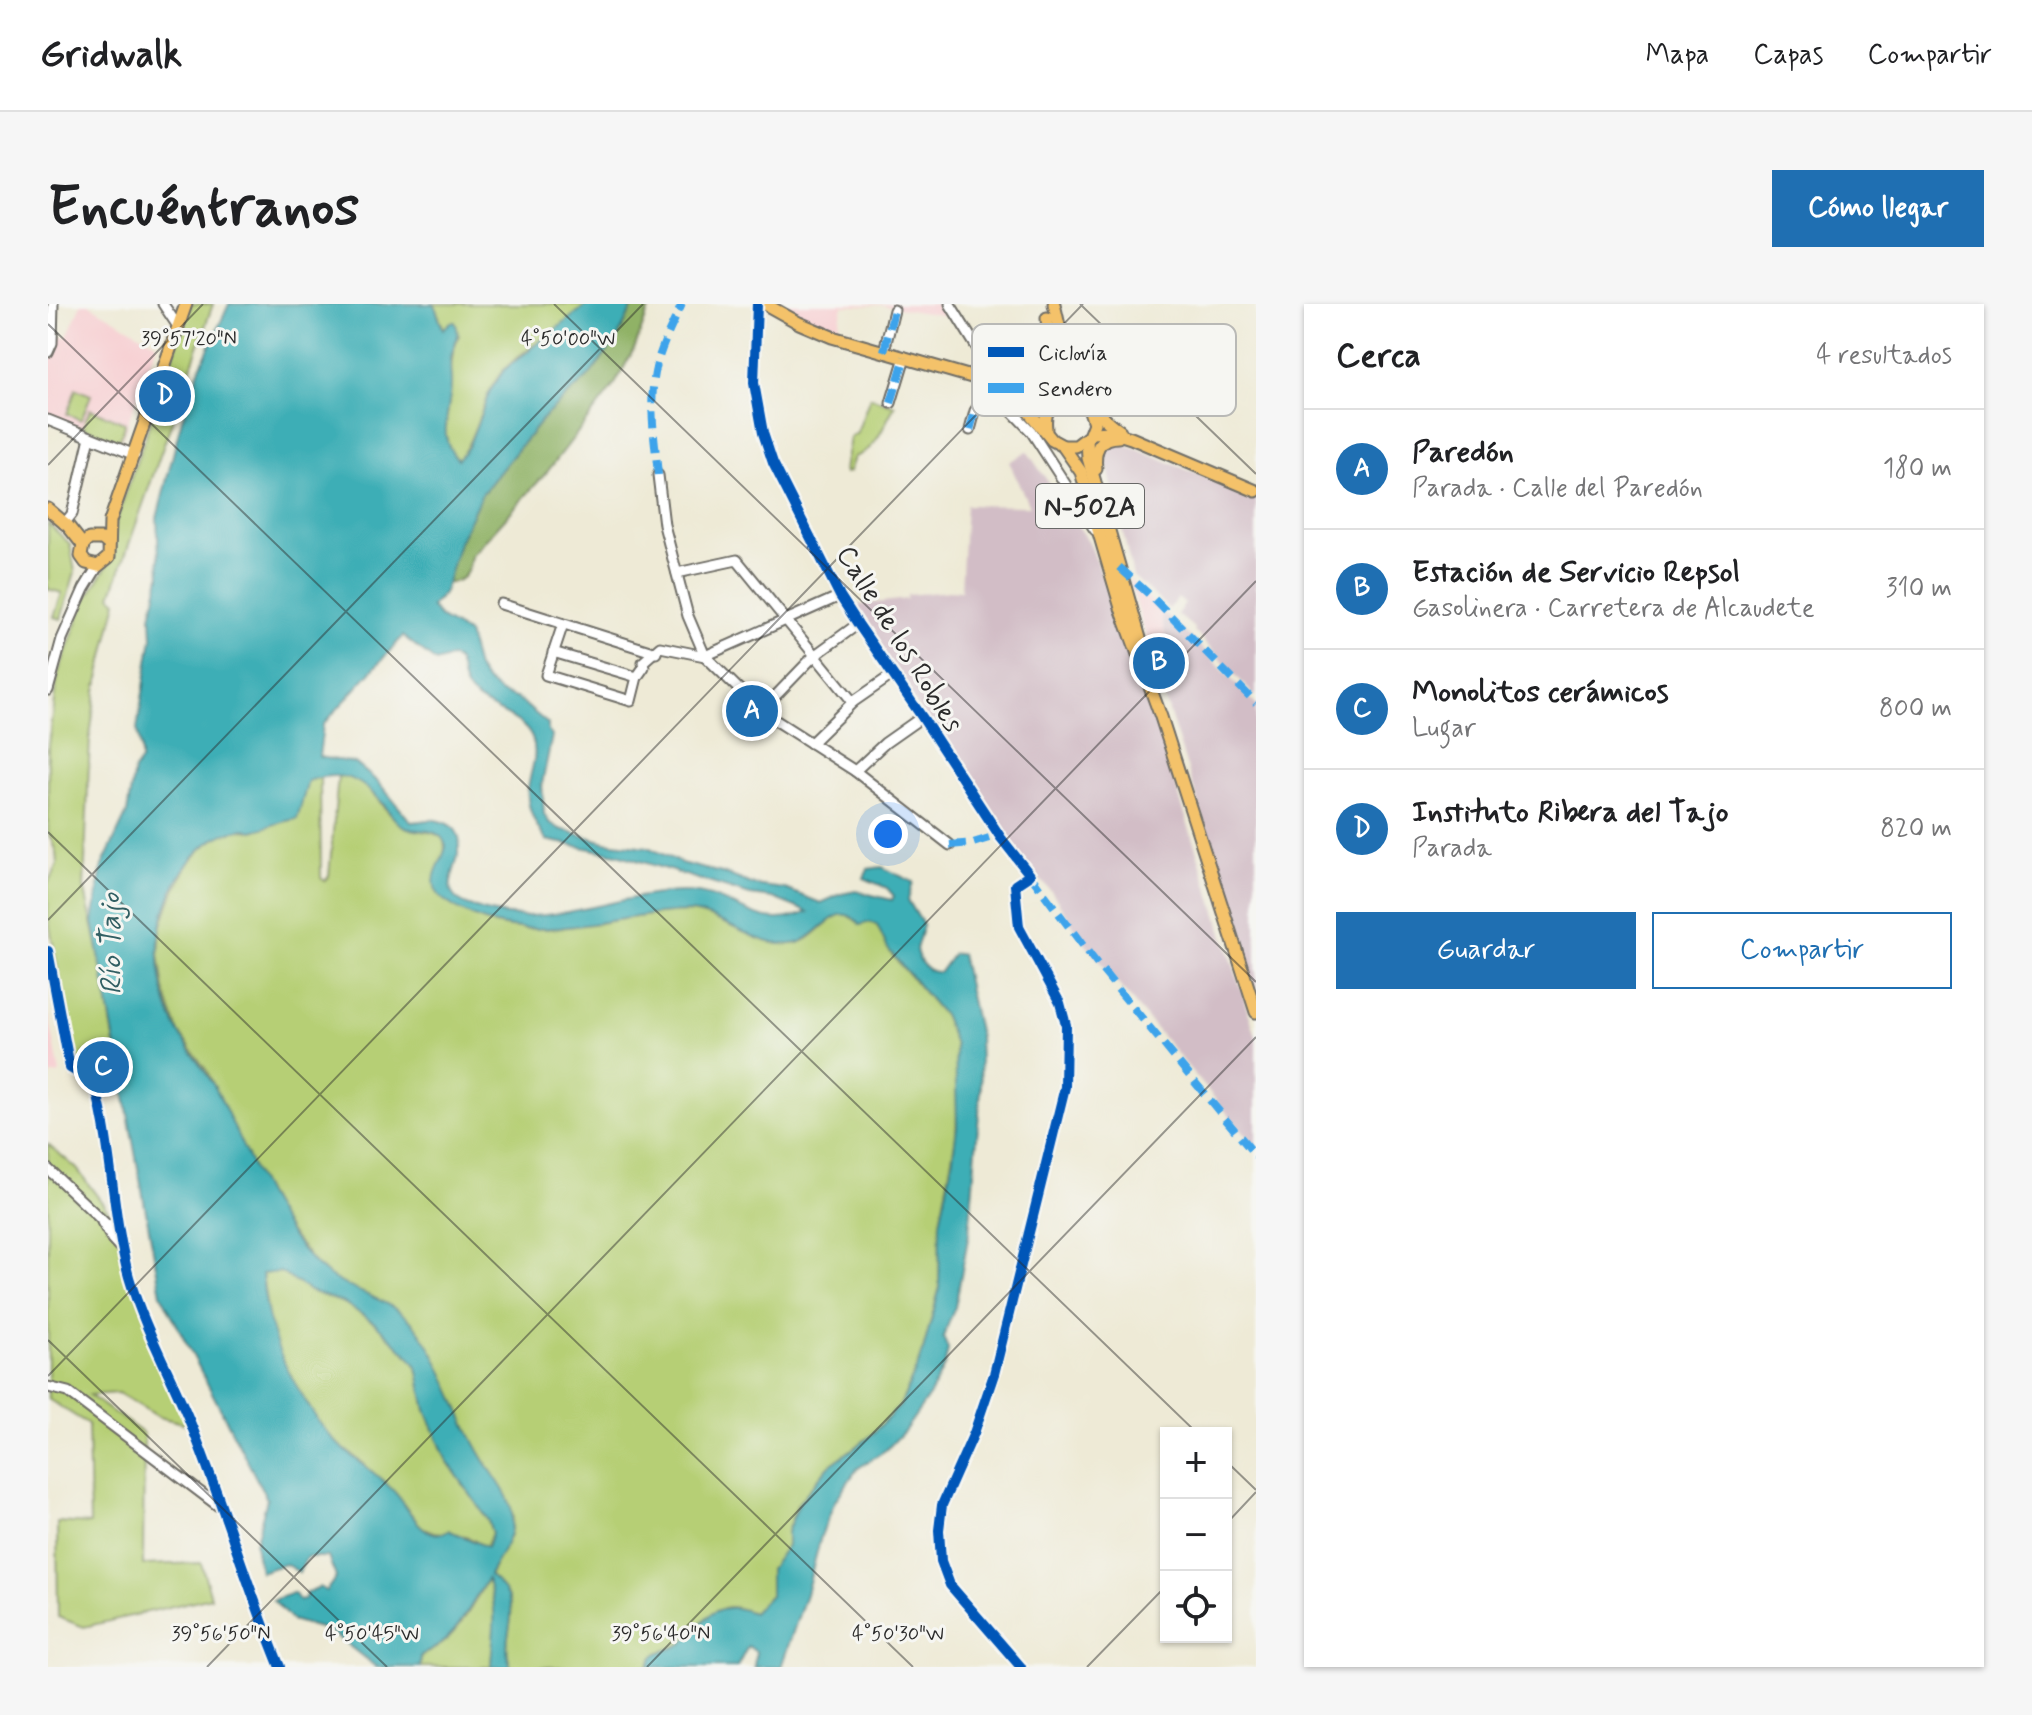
<!DOCTYPE html>
<html lang="es">
<head>
<meta charset="utf-8">
<style>
  :root { --surface:#fff; --page:#f6f6f6; --text:#202124; --muted:#757577; --line:#e0e0e0; --accent:#1f6fb2 }
  body { margin:0; font-family:Mynerve,sans-serif; background:var(--page); color:var(--text) }
  .controls { position:absolute; right:24px; bottom:24px; display:grid; overflow:hidden; border-radius:0px; box-shadow:0 2px 6px #0004 }
  .controls button { width:72px; height:72px; display:grid; place-items:center; padding:0; border:0; border-bottom:2px solid var(--line); background:var(--surface); color:var(--text); font:40px sans-serif }
  .you { position:absolute; left:840px; top:530px; width:28px; height:28px; margin:-20px; border:6px solid #fff; border-radius:50%; background:#1a73e8; box-shadow:0 0 0 12px #1a73e833 }
  .badge { display:grid; place-items:center; width:52px; height:52px; border-radius:50%; background:var(--accent); color:#fff; font-size:26px; font-weight:700 }
  .pin { position:absolute; translate:-50% -50%; border:4px solid #fff; box-shadow:0 2px 8px #0006 }
  .list { margin:0; padding:0; list-style:none }
  h2 { display:flex; justify-content:space-between; align-items:center; height:104px; margin:0; padding:0 32px; font-size:34px }
  h2 small { font-size:26px; font-weight:400; color:var(--muted) }
  .list li { display:grid; grid-template-columns:52px 1fr auto; gap:24px; align-items:center; box-sizing:border-box; height:120px; padding:0 32px; border-top:2px solid var(--line) }
  .list b { display:block; font-size:30px; white-space:nowrap }
  .list p { margin:0; font-size:26px; white-space:nowrap; color:var(--muted) }
  .list em { font-size:26px; font-style:normal; color:var(--muted) }
  .actions { display:flex; gap:16px; padding:24px 32px }
  .actions a { flex:1; padding:18px 0; border:2px solid var(--accent); border-radius:0px; text-align:center; font-size:28px; color:var(--accent) }
  .actions .main { background:var(--accent); color:#fff }
  .icon { flex:none; width:44px; height:44px; fill:none; stroke:currentColor; stroke-width:2; stroke-linecap:round; stroke-linejoin:round }
  .map { position:relative; flex:none; width:1208px; height:1363px; overflow:hidden; border-radius:0px }
  header { display:flex; align-items:center; gap:48px; box-sizing:border-box; height:112px; padding:0 40px; background:var(--surface); border-bottom:2px solid var(--line) }
  header strong { font-size:38px }
  nav { display:flex; gap:44px; margin-inline-start:auto; font-size:28px }
  .intro { display:flex; align-items:center; justify-content:space-between; box-sizing:border-box; height:192px; padding:0 48px }
  h1 { margin:0; font-size:56px }
  .button { padding:20px 36px; border-radius:0px; background:var(--accent); color:#fff; font-size:28px; font-weight:700 }
  main { display:flex; gap:48px; padding:0 48px }
  aside { flex:1; background:var(--surface); border-radius:0px; box-shadow:0 2px 6px #0004 }
  .map>svg:first-child { display:block }
  .built { fill:#f7cfd2 }
  .industrial { fill:#d2bdc6 }
  .green { fill:#b6cf75; stroke:#707d50; stroke-width:2 }
  .forest { fill:#90b266; stroke:#5e6e48; stroke-width:2 }
  .water { fill:#3caeb6; stroke:#346c70; stroke-width:2; fill-rule:evenodd }
  .lines { fill:none; stroke-linecap:round; stroke-linejoin:round }
  .minor-casing { stroke:#6f6e67; stroke-width:13 }
  .major-casing { stroke:#6f6e67; stroke-width:15 }
  .minor { stroke:#fff; stroke-width:9 }
  .major { stroke:#f4c26a; stroke-width:11 }
  .quiet { stroke:#3ea3eb; stroke-width:8; stroke-dasharray:16 8; stroke-linecap:butt }
  .cycleway-casing { stroke:#f6f6f2; stroke-width:15 }
  .cycleway { stroke:#0057b8; stroke-width:10 }
  .ticks { fill:none; stroke:#2b2b2b; stroke-width:2; stroke-opacity:0.45 }
  .labels { text-anchor:middle; stroke-width:6; stroke-linejoin:round; paint-order:stroke }
  .shield { fill:#f6f6f2; stroke:#686867; stroke-width:2 }
  .shield-label { font-size:26px; font-weight:bold; fill:#2b2b2b }
  .street-label { font-size:28px; fill:#2b2b2b; stroke:#f6f6f2 }
  .water-label { font-size:30px; font-style:italic; fill:#325f63; stroke:#f6f6f2 }
  .key { fill:#f6f6f2; stroke:#b9b9b6; stroke-width:2 }
  .key-label { font-size:22px; fill:#2b2b2b }
  .ticks-label { font-size:20px; text-anchor:middle; fill:#2b2b2b; stroke:#f6f6f2; stroke-width:6; stroke-linejoin:round; paint-order:stroke }
</style>
</head>
<body>
<header>
<strong>Gridwalk</strong>
<nav><a>Mapa</a><a>Capas</a><a>Compartir</a></nav>
</header>
<div class="intro"><h1>Encuéntranos</h1><a class="button">Cómo llegar</a></div>
<main>
<div class="map">
<svg width="1208" height="1363" viewBox="0 0 1208 1363">
  <rect width="100%" height="100%" fill="#f6f6f2"/>
  <filter id="ink" filterUnits="userSpaceOnUse"><feTurbulence type="fractalNoise" baseFrequency=".0125" numOctaves="2"/><feDisplacementMap in="SourceGraphic" scale="16" xChannelSelector="R" yChannelSelector="G"/><feConvolveMatrix kernelMatrix="1 2 1 2 8 2 1 2 1" color-interpolation-filters="sRGB"/></filter>
  <filter id="wash" filterUnits="userSpaceOnUse"><feTurbulence type="fractalNoise" baseFrequency=".006" numOctaves="4" result="noise"/><feDisplacementMap in="SourceGraphic" scale="32" xChannelSelector="R" yChannelSelector="G"/><feGaussianBlur stdDeviation="1.8" result="paint"/><feColorMatrix in="noise" values="0 0 0 0 0 0 0 0 0 0 0 0 0 0 0 0 0 1.4 0 .05"/><feComposite in="paint" operator="in"/></filter>
  <g filter="url(#wash)">
    <rect width="100%" height="100%" fill="#eeead6"/>
    <g class="built">
      <path d="M 33,0 L 40,0 L 109,40 L 72,139 L 0,111 L 0,57 L 9,33 L 19,33 Z"/>
      <path d="M 737,0 L 892,0 L 897,8 L 894,11 L 872,8 L 834,1 L 795,2 L 790,25 L 759,13 Z"/>
      <path d="M 1081,275 L 1117,311 L 1113,314 L 1117,329 L 1115,389 Z"/>
      <path d="M 0,706 L 12,770 L 0,772 Z"/>
    </g>
    <g class="industrial">
      <path d="M 1067,139 L 1073,139 L 1208,194 L 1208,393 L 1146,327 L 1147,325 L 1129,310 L 1137,300 L 1130,294 L 1121,305 L 1085,272 L 1057,151 L 1058,146 Z"/>
      <path d="M 979,147 L 1041,238 L 1096,383 L 1208,732 L 1208,843 L 1076,687 L 1037,639 L 1003,587 L 970,552 L 803,302 L 859,295 L 859,291 L 913,286 L 918,201 L 981,202 L 961,158 Z"/>
      <path d="M 1117,311 L 1146,336 L 1208,401 L 1208,690 L 1171,562 L 1115,389 L 1117,329 L 1113,313 Z"/>
    </g>
    <g class="green">
      <path d="M 143,0 L 165,0 L 63,292 L 69,297 L 48,387 L 42,433 L 36,583 L 53,658 L 71,765 L 67,776 L 55,779 L 45,771 L 28,770 L 0,612 L 0,579 L 9,560 L 8,548 L 0,528 L 0,441 L 7,389 L 11,367 L 37,297 L 59,262 L 68,217 Z"/>
      <path d="M 386,0 L 540,0 C 515,26 480,40 456,66 C 433,91 431,129 410,156 C 388,135 402,107 403,82 C 404,60 402,52 411,31 L 396,25 Z"/>
      <path d="M 28,85 L 43,91 L 33,116 L 19,110 Z"/>
      <path d="M 822,93 L 847,102 C 834,122 831,145 806,153 L 801,168 L 797,169 L 796,165 L 802,134 L 809,129 Z"/>
      <path d="M 42,105 L 77,119 L 71,137 L 35,123 Z"/>
      <path d="M 0,219 L 22,240 L 27,268 L 13,315 L 6,313 L 14,289 L 0,285 Z"/>
      <path d="M 272,472 L 273,574 L 277,577 L 281,572 L 290,472 C 325,474 330,504 354,521 C 367,530 382,524 395,534 C 402,551 387,565 387,582 C 395,596 406,602 420,610 C 488,645 569,608 642,608 C 677,612 709,644 744,640 C 768,638 777,612 798,609 L 812,620 L 822,618 L 829,621 L 844,651 L 896,712 L 907,741 L 910,786 L 908,833 L 892,918 L 891,986 L 873,1054 L 852,1102 L 820,1134 L 781,1162 L 749,1201 L 739,1228 L 739,1241 L 723,1265 L 723,1290 L 705,1309 C 697,1306 688,1302 680,1303 C 656,1308 650,1333 630,1342 C 616,1348 604,1346 601,1363 L 463,1363 C 448,1323 485,1306 441,1272 L 462,1231 L 465,1213 L 460,1195 L 424,1136 L 385,1049 L 365,1019 L 284,974 L 268,961 L 233,917 L 209,874 L 159,767 L 130,727 L 116,685 L 111,650 L 113,624 L 122,597 L 140,560 L 155,543 L 173,531 L 189,526 L 205,527 L 232,518 L 259,477 Z"/>
      <path d="M 0,840 L 29,865 L 70,920 L 81,972 L 143,1121 L 111,1113 L 70,1089 L 41,1091 L 96,1130 L 95,1261 L 153,1259 L 163,1293 L 36,1323 L 10,1313 L 9,1218 L 42,1220 L 40,1120 L 0,1095 Z"/>
      <path d="M 232,968 L 262,987 L 296,999 L 327,1019 L 361,1052 L 369,1063 L 378,1106 L 398,1155 L 440,1216 L 444,1229 L 438,1243 L 418,1232 L 386,1228 L 373,1223 L 349,1191 L 315,1159 L 292,1142 L 273,1123 L 238,1066 L 227,1042 L 222,1027 L 214,969 Z"/>
      <path d="M 439,1275 C 452,1308 445,1329 443,1363 L 372,1363 L 373,1351 C 406,1340 424,1303 439,1275 Z"/>
    </g>
    <path class="forest" d="M 586,0 L 603,0 L 587,43 L 567,80 L 499,168 L 423,252 C 420,271 416,277 397,280 L 411,238 L 433,191 L 496,113 L 540,73 L 569,35 Z"/>
    <path class="water" d="M 181,0 L 386,0 L 395,25 L 403,18 L 407,18 C 413,31 407,37 404,49 C 401,60 403,70 403,81 C 402,107 388,135 410,155 L 420,143 L 442,87 L 456,66 L 540,0 L 586,0 L 569,35 L 540,73 L 496,113 L 433,191 L 411,238 L 396,289 L 383,303 L 393,314 L 420,330 L 429,364 L 437,376 L 453,389 L 470,395 L 500,420 L 500,427 L 504,432 L 494,480 L 496,510 L 501,518 L 512,525 L 557,538 L 600,543 L 633,559 L 678,570 L 706,581 L 737,585 L 773,599 L 793,590 L 808,587 L 844,596 L 846,592 L 839,584 L 816,574 L 820,565 L 834,563 L 865,578 L 860,596 L 875,621 L 868,645 C 870,658 879,669 892,668 L 905,650 L 913,650 L 931,732 L 933,785 L 921,929 L 907,1003 L 895,1033 L 900,1045 L 897,1060 L 883,1089 L 857,1126 L 839,1145 L 809,1165 L 787,1197 L 773,1232 L 758,1290 L 733,1363 L 706,1363 L 708,1348 L 700,1342 L 689,1363 L 601,1363 C 604,1343 622,1349 635,1339 C 646,1329 655,1313 668,1307 C 682,1301 691,1304 705,1309 L 722,1291 L 722,1265 L 739,1241 L 739,1228 L 752,1197 L 781,1162 L 820,1134 L 852,1102 L 873,1054 L 891,987 L 892,918 L 904,860 L 909,822 L 907,741 L 896,712 L 840,645 L 829,621 L 822,618 L 812,621 C 789,590 772,637 744,640 C 709,644 677,612 642,608 C 563,608 482,648 408,604 C 400,599 389,593 387,583 C 383,569 396,555 398,542 C 391,519 367,532 352,520 C 345,515 341,507 336,501 C 312,474 295,465 260,477 L 249,515 C 234,517 222,522 208,526 C 201,528 204,526 197,525 C 187,525 176,530 168,534 C 135,552 114,601 111,637 C 109,662 115,691 124,714 C 135,742 158,764 171,791 C 199,849 221,912 266,959 C 294,989 343,991 368,1023 C 400,1064 411,1118 440,1162 C 449,1177 463,1193 464,1210 C 466,1232 451,1253 441,1271 C 485,1308 448,1323 463,1363 L 443,1363 C 444,1331 452,1306 439,1275 C 421,1303 407,1339 373,1351 L 372,1363 L 328,1363 L 282,1327 L 243,1316 L 225,1296 L 245,1289 L 252,1297 L 257,1295 L 258,1289 L 271,1283 L 278,1287 L 288,1273 L 280,1253 L 259,1253 L 251,1268 L 237,1260 L 212,1268 L 207,1240 L 219,1195 L 113,990 L 45,618 L 54,562 L 79,509 L 86,466 L 93,456 L 93,445 L 89,425 L 104,334 L 103,313 L 112,272 L 109,214 L 134,115 L 152,63 ZM 355,332 L 388,358 L 403,353 L 409,356 C 414,365 413,377 419,385 C 434,406 473,409 484,434 C 491,451 482,468 480,484 C 478,503 487,521 498,536 L 569,550 L 702,591 L 725,594 L 760,608 C 704,632 688,586 632,588 C 561,591 494,630 422,602 C 415,600 406,595 403,587 C 397,570 435,525 387,516 C 379,515 372,518 363,518 L 331,479 L 307,459 L 271,453 L 275,421 ZM 232,968 L 262,987 L 296,999 L 327,1019 L 361,1052 L 369,1063 L 378,1106 L 398,1155 L 440,1216 L 444,1229 L 439,1243 L 400,1226 C 378,1241 361,1206 350,1192 C 334,1172 309,1158 290,1140 C 276,1127 267,1112 257,1096 C 230,1053 218,1021 214,970 Z"/>
  </g>
  <g filter="url(#ink)">
    <g class="lines">
      <g class="minor-casing">
        <g id="minor">
          <path d="M 115,0 L 129,21"/>
          <path d="M 709,0 L 706,79 L 715,129 L 725,159 L 792,292 L 810,320 L 874,413 L 953,534 L 982,571 L 967,581 L 971,623 L 1012,699 L 1018,721 L 1017,783 L 946,1070 L 926,1129 L 894,1201 L 891,1226 L 893,1257 L 902,1281 L 973,1363"/>
          <path d="M 902,0 L 936,55"/>
          <path d="M 836,47 L 846,6"/>
          <path d="M 0,48 L 4,39 L 5,0"/>
          <path d="M 925,74 L 954,97 L 983,127 L 1047,226"/>
          <path d="M 843,99 L 857,53"/>
          <path d="M 0,116 L 87,151"/>
          <path d="M 922,126 L 927,107 L 941,87"/>
          <path d="M 610,171 L 616,221 L 640,312 L 657,352 L 713,407 L 807,467 L 902,541"/>
          <path d="M 16,220 L 24,210 L 42,133"/>
          <path d="M 629,269 L 689,256 L 805,398"/>
          <path d="M 453,300 L 608,349"/>
          <path d="M 515,320 L 498,371 L 583,397 L 589,373 L 596,363 L 595,358 L 612,343 L 657,352"/>
          <path d="M 505,348 L 589,373"/>
          <path d="M 657,352 L 792,292"/>
          <path d="M 0,386 L 14,335 L 36,285 L 50,262"/>
          <path d="M 713,407 L 766,352 L 810,320"/>
          <path d="M 763,439 L 805,398 L 844,371"/>
          <path d="M 807,467 L 837,439 L 874,413"/>
          <path d="M 0,647 L 22,764 L 27,767 L 42,765 C 65,832 62,905 81,973 C 96,1024 122,1069 142,1118 C 175,1199 199,1283 232,1363"/>
          <path d="M 0,865 L 59,921 L 70,920"/>
          <path d="M 54,918 L 64,935 L 75,947"/>
          <path d="M 0,1083 L 20,1088 L 173,1204"/>
        </g>
      </g>
      <g class="major-casing">
        <g id="major">
          <path d="M 717,0 L 751,19 L 784,33 L 969,86 L 1005,100"/>
          <path d="M 1006,0 L 1023,73 L 1033,97"/>
          <path d="M 936,55 C 951,73 985,108 1003,74 L 999,14"/>
          <path d="M 947,84 L 976,102 L 1004,136 L 1015,142 L 1028,142 L 1041,132 L 1046,119 L 1041,104"/>
          <path d="M 1008,98 L 1015,79 L 1008,51"/>
          <path d="M 998,125 C 997,116 997,107 1005,100 C 1027,80 1054,116 1072,127"/>
          <path d="M 1043,129 L 1064,128 L 1083,134 L 1208,187"/>
          <path d="M 1039,135 L 1040,154 L 1100,362"/>
          <path d="M 1015,142 L 1033,168 L 1073,304 L 1113,413 L 1208,708"/>
          <path d="M 1048,165 C 1046,147 1050,133 1070,133"/>
          <path d="M 0,205 L 20,222 L 35,241"/>
          <path d="M 60,240 L 54,235 L 41,235 L 35,241 L 33,252 L 38,259 L 50,262 L 61,253 L 62,217 L 138,0"/>
        </g>
      </g>
      <use href="#minor" class="minor"/>
      <use href="#major" class="major"/>
      <g class="quiet">
        <path d="M 836,47 L 846,6"/>
        <path d="M 843,99 L 857,53"/>
        <path d="M 922,126 L 927,107 L 941,87"/>
        <path d="M 610,171 C 607,136 600,99 608,64 C 613,42 625,20 634,0"/>
        <path d="M 1071,263 L 1104,293 L 1208,399"/>
        <path d="M 902,541 L 925,539 L 951,531"/>
        <path d="M 982,571 L 1049,660 L 1208,852"/>
      </g>
      <g class="cycleway-casing">
        <g id="cycleway">
          <path d="M 709,0 L 706,79 L 715,129 L 725,159 L 792,292 L 810,320 L 874,413 L 953,534 L 982,571 L 967,581 L 971,623 L 1012,699 L 1018,721 L 1017,783 L 946,1070 L 926,1129 L 894,1201 L 891,1226 L 893,1257 L 902,1281 L 973,1363"/>
          <path d="M 0,647 L 22,764 L 27,767 L 42,765 C 65,832 62,905 81,973 C 96,1024 122,1069 142,1118 C 175,1199 199,1283 232,1363"/>
        </g>
      </g>
      <use href="#cycleway" class="cycleway"/>
    </g>
  </g>
  <path class="ticks" d="M 506,0 L 1208,678M 1032,0 L 1208,170M 0,20 L 1149,1129M 0,161 L 155,0M 0,528 L 865,1363M 0,616 L 595,0M 0,1036 L 339,1363M 0,1072 L 1035,0M 1178,1157 L 1208,1186M 1178,1220 L 1208,1188M 159,1363 L 1208,277M 599,1363 L 1208,733M 1039,1363 L 1118,1282"/>
  <g class="labels">
    <rect class="shield" x="988" y="180" width="108" height="44" rx="6"/>
    <g class="shield-label">
      <text x="1042" y="211">N-502A</text>
    </g>
    <g class="street-label">
      <text transform="translate(853 334) rotate(58)" y="10">Calle de los Robles</text>
    </g>
    <g class="water-label">
      <text transform="translate(62 640) rotate(-91)" y="10">Río Tajo</text>
    </g>
  </g>
  <rect x="924" y="20" width="264" height="92" rx="12" class="key"/>
  <rect x="940" y="43" width="36" height="10" fill="#0057b8"/>
  <rect x="940" y="79" width="36" height="10" fill="#3ea3eb"/>
  <g class="key-label">
    <text x="990" y="56">Ciclovía</text>
    <text x="990" y="92">Sendero</text>
  </g>
  <g class="ticks-label">
    <text x="520" y="41">4°50'00"W</text>
    <text x="141" y="41">39°57'20"N</text>
    <text x="173" y="1336">39°56'50"N</text>
    <text x="613" y="1336">39°56'40"N</text>
    <text x="324" y="1336">4°50'45"W</text>
    <text x="850" y="1336">4°50'30"W</text>
  </g>
</svg>
<div class="controls">
<button>+</button>
<button>−</button>
<button><svg class="icon" aria-label="locate" viewBox="0 0 24 24"><circle cx="12" cy="12" r="6"/><path d="M12 2v4M12 18v4M2 12h4M18 12h4"/></svg></button>
</div>
<div class="you"></div>
<div class="pin badge" style="left:704px;top:407px">A</div>
<div class="pin badge" style="left:1111px;top:359px">B</div>
<div class="pin badge" style="left:55px;top:763px">C</div>
<div class="pin badge" style="left:117px;top:92px">D</div>
</div>
<aside>
<h2>Cerca<small>4 resultados</small></h2>
<ul class="list">
<li><span class="badge">A</span><div><b>Paredón</b><p>Parada · Calle del Paredón</p></div><em>180 m</em></li>
<li><span class="badge">B</span><div><b>Estación de Servicio Repsol</b><p>Gasolinera · Carretera de Alcaudete</p></div><em>310 m</em></li>
<li><span class="badge">C</span><div><b>Monolitos cerámicos</b><p>Lugar</p></div><em>800 m</em></li>
<li><span class="badge">D</span><div><b>Instituto Ribera del Tajo</b><p>Parada</p></div><em>820 m</em></li>
</ul>
<div class="actions"><a class="main">Guardar</a><a>Compartir</a></div>
</aside>
</main>
</body>
</html>
